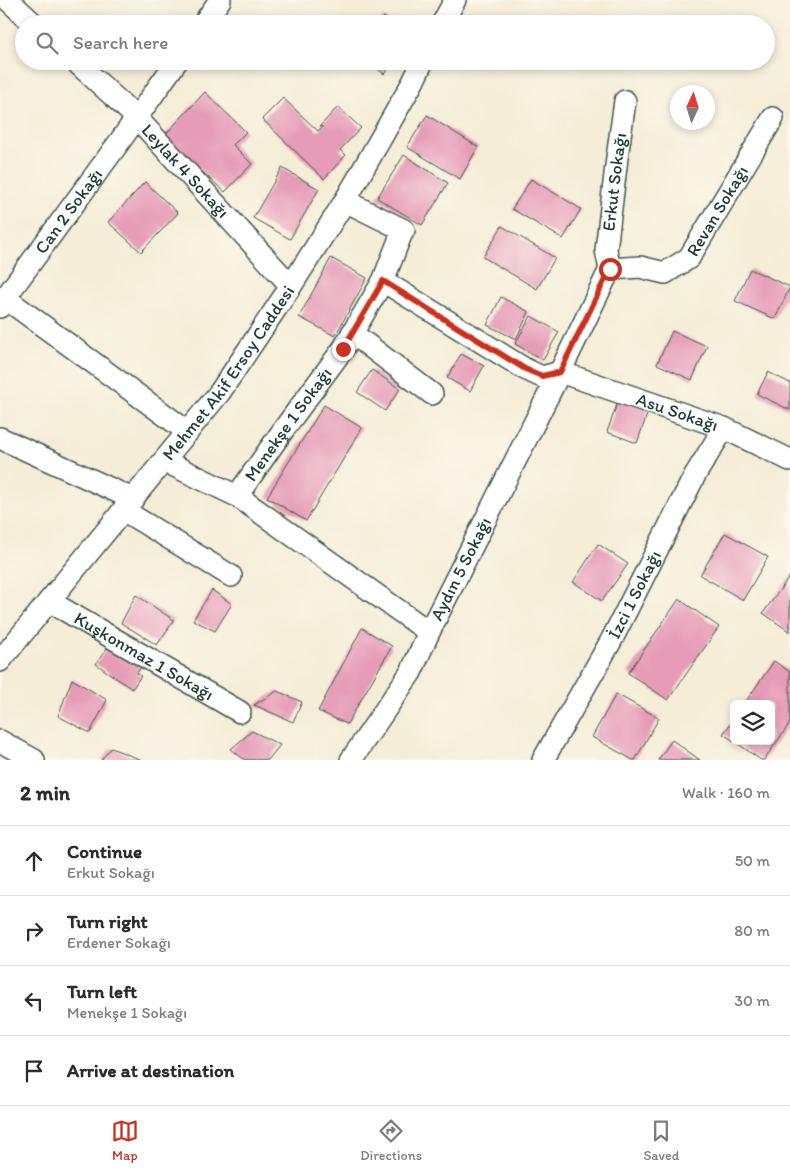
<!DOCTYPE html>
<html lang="en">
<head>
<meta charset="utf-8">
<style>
  :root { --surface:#fff; --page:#f7f7f7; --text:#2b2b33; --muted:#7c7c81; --line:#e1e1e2; --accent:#c8321e }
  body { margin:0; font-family:Itim,sans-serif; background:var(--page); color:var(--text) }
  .controls { position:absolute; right:15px; bottom:15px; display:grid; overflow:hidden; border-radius:8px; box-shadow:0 2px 8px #0003 }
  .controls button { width:45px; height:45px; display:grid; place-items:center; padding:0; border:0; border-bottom:1px solid var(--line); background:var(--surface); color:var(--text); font:25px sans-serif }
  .compass { position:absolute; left:670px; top:85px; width:45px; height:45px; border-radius:50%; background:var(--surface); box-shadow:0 2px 8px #0003; rotate:4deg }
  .stop { position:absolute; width:15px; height:15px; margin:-11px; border:4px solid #c8321e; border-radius:50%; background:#fff }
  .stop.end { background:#c8321e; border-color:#fff; box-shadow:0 1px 5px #0008 }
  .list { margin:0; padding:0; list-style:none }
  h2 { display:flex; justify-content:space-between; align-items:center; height:65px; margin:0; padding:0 20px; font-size:21px }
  h2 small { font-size:16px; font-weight:400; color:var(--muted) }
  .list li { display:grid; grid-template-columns:32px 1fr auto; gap:15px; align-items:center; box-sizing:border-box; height:70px; padding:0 20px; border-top:1px solid var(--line) }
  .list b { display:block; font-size:19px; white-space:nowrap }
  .list p { margin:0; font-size:16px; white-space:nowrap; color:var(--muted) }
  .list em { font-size:16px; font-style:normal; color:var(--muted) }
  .icon { flex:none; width:28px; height:28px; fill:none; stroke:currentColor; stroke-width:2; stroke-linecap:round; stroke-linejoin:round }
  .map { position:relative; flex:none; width:790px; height:760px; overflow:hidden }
  .search { position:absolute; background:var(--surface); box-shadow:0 2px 8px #0003; left:15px; right:15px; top:15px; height:55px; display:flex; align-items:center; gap:12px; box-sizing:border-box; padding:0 18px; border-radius:28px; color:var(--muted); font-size:19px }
  .sheet { height:345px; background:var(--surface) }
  nav { display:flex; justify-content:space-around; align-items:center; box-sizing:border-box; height:70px; border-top:1px solid var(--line); background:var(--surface); font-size:14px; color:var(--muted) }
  nav a { display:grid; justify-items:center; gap:2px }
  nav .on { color:var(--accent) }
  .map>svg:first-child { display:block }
  .building { fill:#e69bb7 }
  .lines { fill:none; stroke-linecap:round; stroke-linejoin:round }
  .minor-casing { stroke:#3f574c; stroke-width:24 }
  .minor { stroke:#fff; stroke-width:21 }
  .route { stroke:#c8321e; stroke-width:6 }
  .labels { text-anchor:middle; stroke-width:5; stroke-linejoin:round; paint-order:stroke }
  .street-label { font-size:18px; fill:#1f3d34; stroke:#fbf7ec }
</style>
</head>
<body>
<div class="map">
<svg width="790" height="760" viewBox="0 0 790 760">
  <rect width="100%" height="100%" fill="#fbf7ec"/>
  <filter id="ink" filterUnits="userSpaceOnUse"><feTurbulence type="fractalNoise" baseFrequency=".02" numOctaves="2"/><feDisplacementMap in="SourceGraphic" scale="10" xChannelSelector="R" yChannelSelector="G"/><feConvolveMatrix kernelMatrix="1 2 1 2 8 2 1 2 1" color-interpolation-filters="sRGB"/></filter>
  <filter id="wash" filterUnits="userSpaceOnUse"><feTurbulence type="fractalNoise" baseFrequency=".0096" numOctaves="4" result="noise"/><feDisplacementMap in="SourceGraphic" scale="20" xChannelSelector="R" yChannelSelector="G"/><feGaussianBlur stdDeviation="1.12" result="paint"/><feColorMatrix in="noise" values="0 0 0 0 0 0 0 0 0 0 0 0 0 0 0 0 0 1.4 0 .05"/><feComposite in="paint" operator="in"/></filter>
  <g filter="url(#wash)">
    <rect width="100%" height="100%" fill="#f5edd7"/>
    <g id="blocks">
      <g class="building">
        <path d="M 384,17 L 392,24 L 378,24 Z"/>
        <path d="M 368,61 L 395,61 L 384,74 Z"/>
        <path d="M 205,92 L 246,132 L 233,145 L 252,164 L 225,192 L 163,137 Z"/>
        <path d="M 283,98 L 318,131 L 323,127 L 320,126 L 338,107 L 361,128 L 340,150 L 346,155 L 324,179 L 262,119 Z"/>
        <path d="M 427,115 L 478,147 L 460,179 L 407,147 Z"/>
        <path d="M 404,155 L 448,183 L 422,225 L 377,198 Z"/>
        <path d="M 282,168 L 319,189 L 290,239 L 253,218 Z"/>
        <path d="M 531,179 L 581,209 L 563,239 L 512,209 Z"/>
        <path d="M 145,182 L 178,213 L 141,252 L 108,222 Z"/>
        <path d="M 502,226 L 555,258 L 537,289 L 483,257 Z"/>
        <path d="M 331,258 L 367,278 L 335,336 L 299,317 Z"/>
        <path d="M 750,269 L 790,287 L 775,319 L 735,301 Z"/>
        <path d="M 501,297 L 529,312 L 516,339 L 487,325 Z"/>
        <path d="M 531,316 L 559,332 L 543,360 L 515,344 Z"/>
        <path d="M 672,331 L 707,346 L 692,380 L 657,364 Z"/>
        <path d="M 461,354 L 484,366 L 470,391 L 447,378 Z"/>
        <path d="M 372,370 L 400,389 L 385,411 L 357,392 Z"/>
        <path d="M 768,372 L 790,383 L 790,410 L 757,394 Z"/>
        <path d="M 619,399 L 649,409 L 637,443 L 607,432 Z"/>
        <path d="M 324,405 L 362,428 L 306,521 L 267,497 Z"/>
        <path d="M 725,533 L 768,557 L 743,600 L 700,575 Z"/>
        <path d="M 598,544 L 628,564 L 602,601 L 573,582 Z"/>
        <path d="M 790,576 L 790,632 L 763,613 Z"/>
        <path d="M 212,590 L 232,604 L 215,631 L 193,620 Z"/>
        <path d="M 136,595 L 174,620 L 157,645 L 121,623 Z"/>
        <path d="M 679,599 L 719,627 L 668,700 L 628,673 Z"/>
        <path d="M 362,628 L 392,646 L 347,724 L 318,711 Z"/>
        <path d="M 111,642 L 131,660 L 141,667 L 137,673 L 141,676 L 132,689 L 96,664 Z"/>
        <path d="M 774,661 L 790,672 L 790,723 L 764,760 L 761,760 L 734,741 L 771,741 L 771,704 L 744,704 Z"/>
        <path d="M 72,679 L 107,700 L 90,733 L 58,716 Z"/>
        <path d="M 277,691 L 302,702 L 293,722 L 254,705 Z"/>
        <path d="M 616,694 L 659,718 L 635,760 L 633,760 L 592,737 Z"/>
        <path d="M 734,719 L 734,741 L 723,734 Z"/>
        <path d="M 252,731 L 280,745 L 268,760 L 245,760 L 231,749 Z"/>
        <path d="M 672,740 L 700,760 L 658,760 Z"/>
        <path d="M 111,748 L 142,760 L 101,760 Z"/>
      </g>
    </g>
  </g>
  <g filter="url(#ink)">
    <use href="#blocks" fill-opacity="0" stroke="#3f574c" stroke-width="1"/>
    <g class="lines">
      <g class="minor-casing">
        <g id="minor">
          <path d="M 8,0 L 34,24"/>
          <path d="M 203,24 L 220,0"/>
          <path d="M 442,24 L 455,0"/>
          <path id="s1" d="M 75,61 L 137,118 L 291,286"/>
          <path id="s2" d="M 610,269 L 640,267 L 665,273 L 689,258 L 773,118"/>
          <path d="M 383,281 L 525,369 L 542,377 L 560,372"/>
          <path d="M 0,297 L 5,298 L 188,432"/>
          <path id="s3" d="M 0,307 L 5,298 L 120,141 L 177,61"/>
          <path d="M 352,333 L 432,394"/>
          <path id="s4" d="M 560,372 L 724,428 L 790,460"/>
          <path d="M 0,438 L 133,499"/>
          <path id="s5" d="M 164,461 L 237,496 L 286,426 L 343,349 L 383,281 L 401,235 L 404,230 L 345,201"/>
          <path d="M 237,496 L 429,632"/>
          <path d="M 123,510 L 231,576"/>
          <path id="s6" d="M 49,601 L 240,712"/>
          <path id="s7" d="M 0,661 L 220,392 L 291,286 L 345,201 L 413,82 L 423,61"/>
          <path d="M 0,741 L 34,760"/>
          <path id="s8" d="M 351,760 L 411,672 L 429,632 L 560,372 L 610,269 L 606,250 L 617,158 L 625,101"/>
          <path id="s9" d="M 543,760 L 611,641 L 695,475 L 724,428"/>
        </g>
      </g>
      <use href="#minor" class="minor"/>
    </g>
  </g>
  <g class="lines" filter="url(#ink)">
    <path class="route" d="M 343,349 L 383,281 L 525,369 L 542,376 L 560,372 L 610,269"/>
  </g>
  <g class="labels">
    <g class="street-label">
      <text dy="6" stroke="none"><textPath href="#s1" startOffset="156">Leylak 4 Sokağı</textPath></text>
      <text dy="6" stroke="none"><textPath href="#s8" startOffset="644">Erkut Sokağı</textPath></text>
      <text dy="6" stroke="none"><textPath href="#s2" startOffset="139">Revan Sokağı</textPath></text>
      <text dy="6" stroke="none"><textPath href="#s3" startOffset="118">Can 2 Sokağı</textPath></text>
      <text dy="6" stroke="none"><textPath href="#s7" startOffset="368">Mehmet Akif Ersoy Caddesi</textPath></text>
      <text dy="6" stroke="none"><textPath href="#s4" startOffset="124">Asu Sokağı</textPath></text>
      <text dy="6" stroke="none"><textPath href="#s5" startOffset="169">Menekşe 1 Sokağı</textPath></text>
      <text dy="6" stroke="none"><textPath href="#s8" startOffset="221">Aydın 5 Sokağı</textPath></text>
      <text dy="6" stroke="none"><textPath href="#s9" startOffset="189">İzci 1 Sokağı</textPath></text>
      <text dy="6" stroke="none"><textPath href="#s6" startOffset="110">Kuşkonmaz 1 Sokağı</textPath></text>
    </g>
  </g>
</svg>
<div class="controls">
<button><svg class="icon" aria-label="layers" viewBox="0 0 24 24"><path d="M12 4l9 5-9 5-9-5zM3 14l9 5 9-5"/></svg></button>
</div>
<svg class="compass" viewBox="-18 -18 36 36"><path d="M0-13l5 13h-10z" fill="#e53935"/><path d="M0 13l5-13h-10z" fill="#7c7c81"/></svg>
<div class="stop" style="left:610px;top:269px"></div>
<div class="stop end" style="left:343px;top:349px"></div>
<div class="search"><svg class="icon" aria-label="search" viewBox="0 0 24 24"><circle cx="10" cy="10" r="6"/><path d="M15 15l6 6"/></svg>Search here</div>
</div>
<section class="sheet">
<h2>2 min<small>Walk · 160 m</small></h2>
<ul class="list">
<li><svg class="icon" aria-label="ahead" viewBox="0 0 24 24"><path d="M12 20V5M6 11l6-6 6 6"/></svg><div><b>Continue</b><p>Erkut Sokağı</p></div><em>50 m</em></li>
<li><svg class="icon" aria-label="right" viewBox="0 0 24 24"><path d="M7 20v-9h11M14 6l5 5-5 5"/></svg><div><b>Turn right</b><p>Erdener Sokağı</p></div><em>80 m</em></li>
<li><svg class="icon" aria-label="left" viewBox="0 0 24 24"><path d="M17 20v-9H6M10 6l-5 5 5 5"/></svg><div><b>Turn left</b><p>Menekşe 1 Sokağı</p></div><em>30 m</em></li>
<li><svg class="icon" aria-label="arrive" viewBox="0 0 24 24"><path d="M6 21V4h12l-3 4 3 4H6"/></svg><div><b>Arrive at destination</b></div></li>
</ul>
</section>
<nav>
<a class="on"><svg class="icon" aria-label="map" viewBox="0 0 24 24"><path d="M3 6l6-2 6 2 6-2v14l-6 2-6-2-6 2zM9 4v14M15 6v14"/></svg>Map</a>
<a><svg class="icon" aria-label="directions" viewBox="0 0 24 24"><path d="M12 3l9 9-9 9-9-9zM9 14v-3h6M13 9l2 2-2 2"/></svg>Directions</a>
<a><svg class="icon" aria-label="saved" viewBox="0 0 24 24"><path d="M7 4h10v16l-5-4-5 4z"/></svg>Saved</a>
</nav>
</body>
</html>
